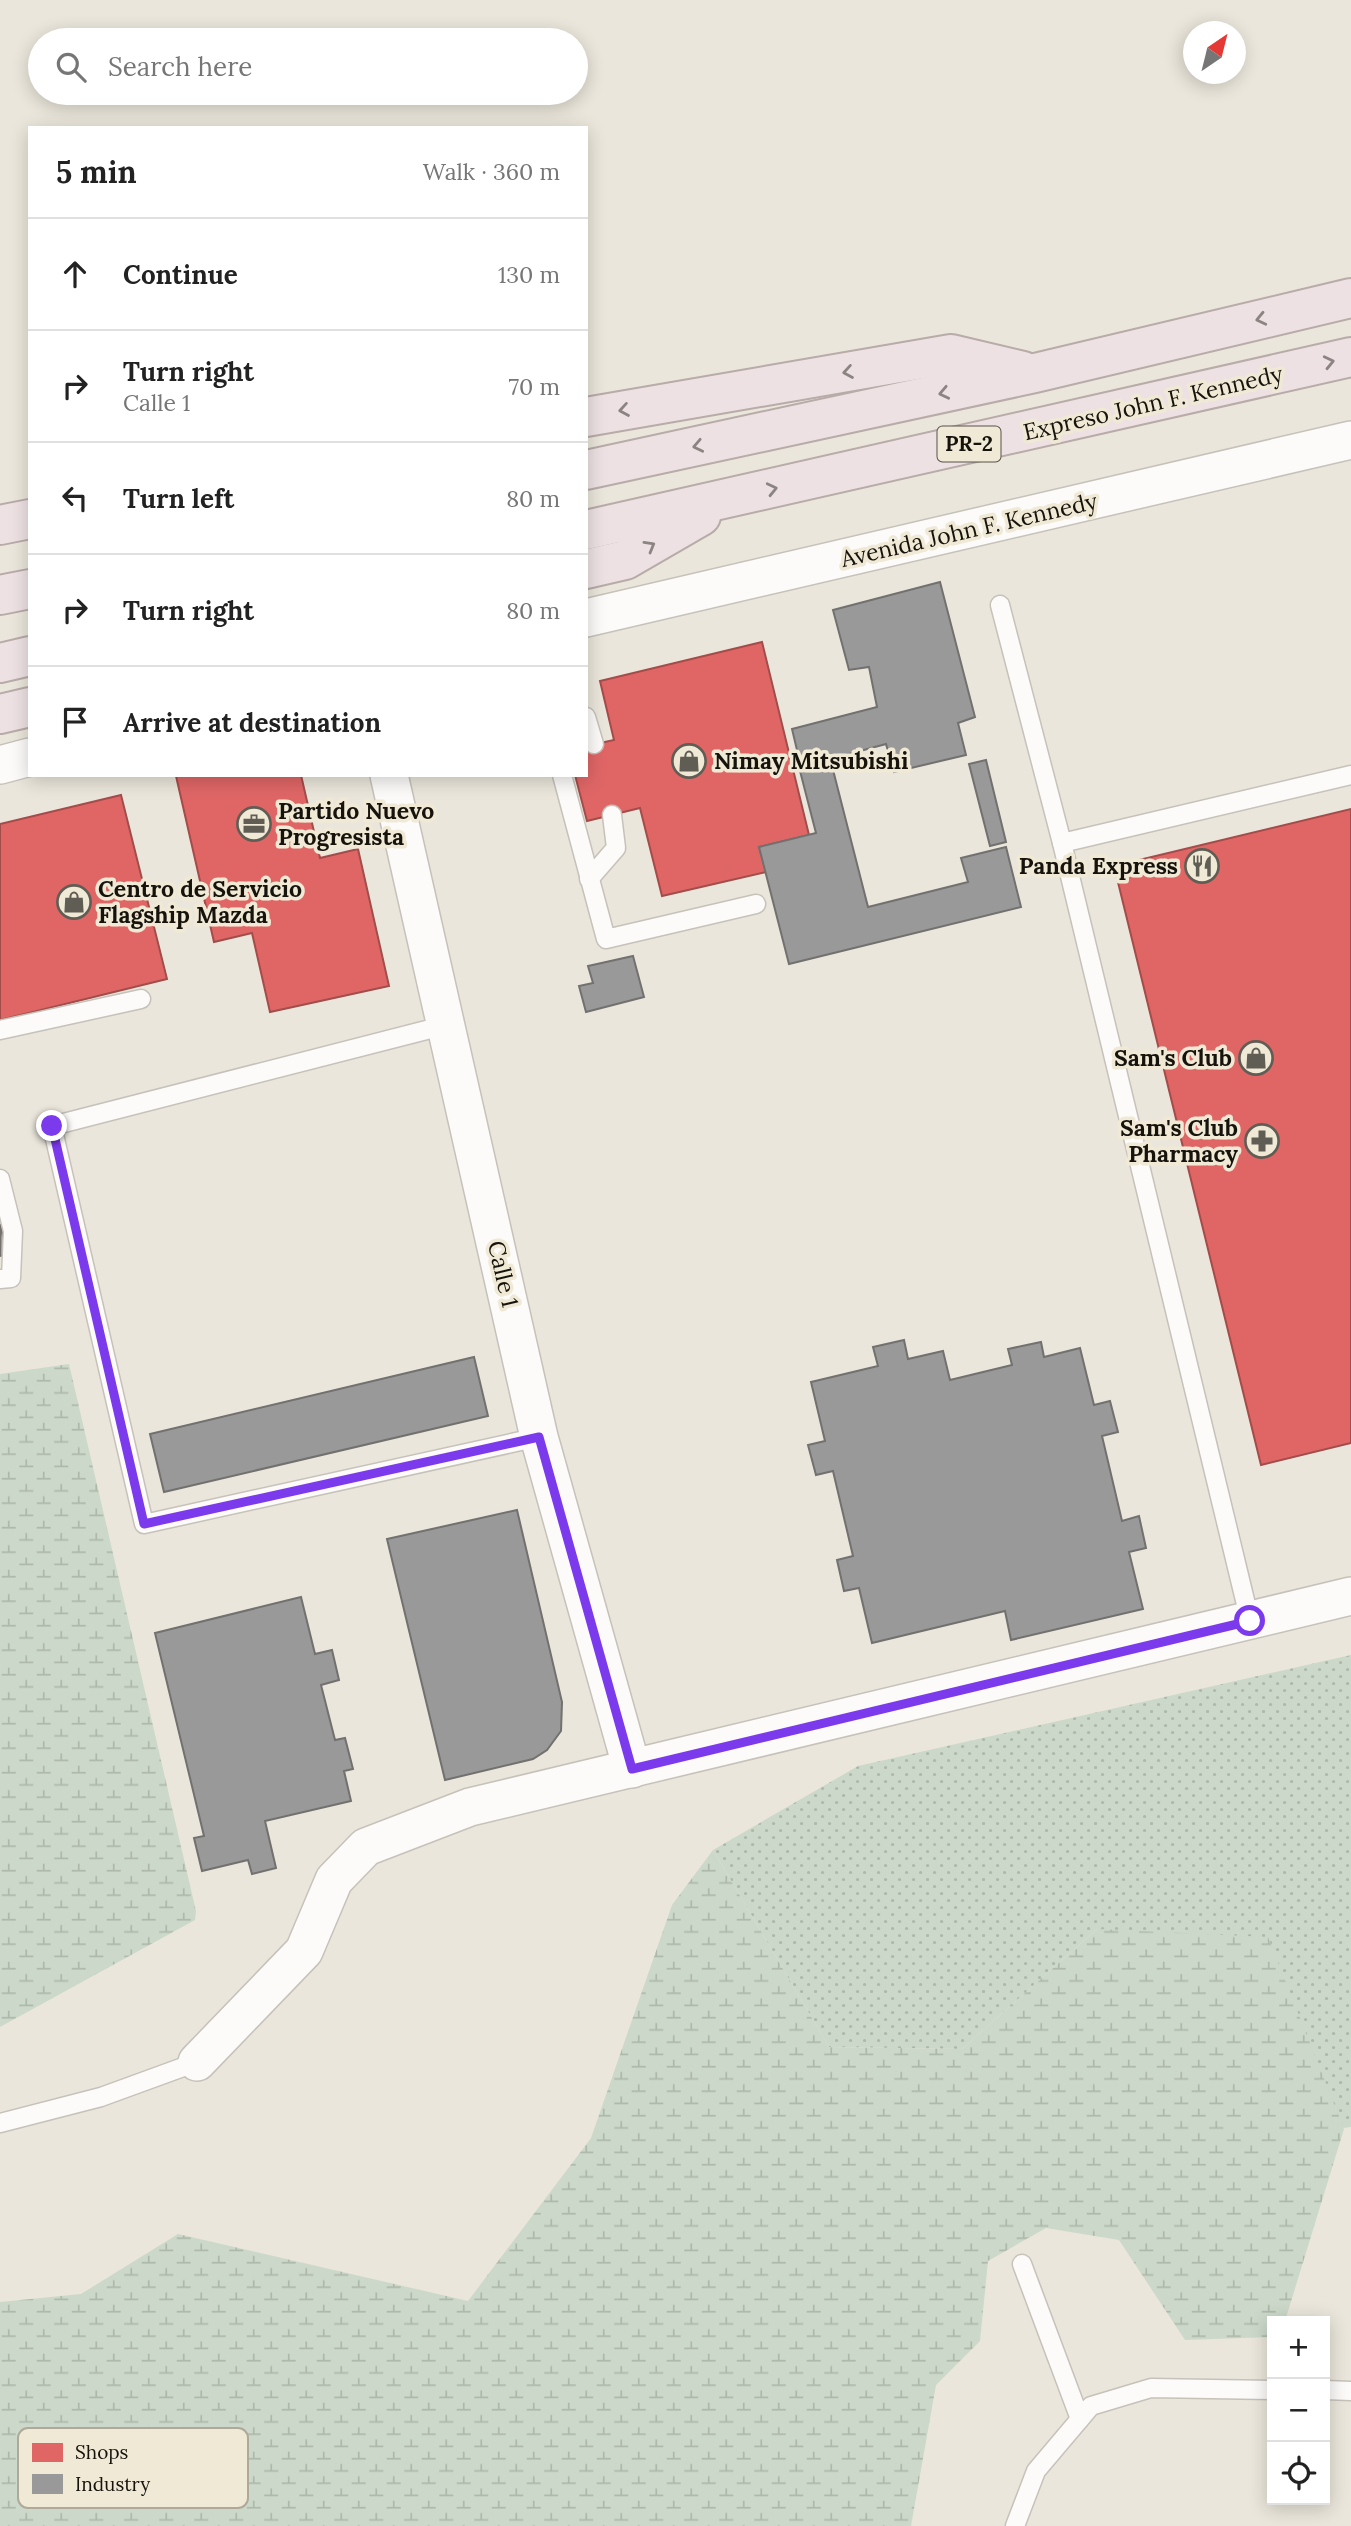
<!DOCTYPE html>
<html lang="en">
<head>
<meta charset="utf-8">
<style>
  :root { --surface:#fff; --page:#f6f6f6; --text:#222; --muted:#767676; --line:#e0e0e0 }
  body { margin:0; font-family:Lora,serif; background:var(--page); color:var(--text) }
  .controls { position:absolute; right:21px; bottom:21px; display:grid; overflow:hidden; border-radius:0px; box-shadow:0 4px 18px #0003 }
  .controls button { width:63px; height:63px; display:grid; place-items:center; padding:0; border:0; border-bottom:2px solid var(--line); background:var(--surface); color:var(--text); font:35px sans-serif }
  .compass { position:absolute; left:1183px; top:21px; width:63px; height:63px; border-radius:50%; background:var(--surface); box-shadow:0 4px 18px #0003; rotate:35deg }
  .stop { position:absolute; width:21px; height:21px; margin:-16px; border:5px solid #7c3aed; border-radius:50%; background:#fff }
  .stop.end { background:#7c3aed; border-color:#fff; box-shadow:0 2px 7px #0008 }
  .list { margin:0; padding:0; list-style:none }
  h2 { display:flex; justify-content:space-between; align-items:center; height:91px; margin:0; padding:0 28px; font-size:30px }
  h2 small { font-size:23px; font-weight:400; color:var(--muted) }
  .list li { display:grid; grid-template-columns:46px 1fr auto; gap:21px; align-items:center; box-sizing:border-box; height:112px; padding:0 28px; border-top:2px solid var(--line) }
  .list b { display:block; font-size:26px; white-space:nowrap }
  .list p { margin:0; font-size:23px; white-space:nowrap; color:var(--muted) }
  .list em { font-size:23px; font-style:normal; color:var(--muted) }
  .icon { flex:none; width:38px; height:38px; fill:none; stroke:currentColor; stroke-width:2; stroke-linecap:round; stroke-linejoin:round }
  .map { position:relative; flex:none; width:1351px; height:2526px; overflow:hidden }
  .search { position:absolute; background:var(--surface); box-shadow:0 4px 18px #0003; left:28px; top:28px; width:560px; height:77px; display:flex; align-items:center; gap:18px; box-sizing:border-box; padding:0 24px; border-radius:38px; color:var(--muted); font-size:26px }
  .panel { position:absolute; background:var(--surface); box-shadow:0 4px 18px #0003; left:28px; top:126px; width:560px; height:651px; border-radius:0px }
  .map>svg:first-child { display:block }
  .grass { fill:url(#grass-dots) }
  .wetland { fill:url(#wetland-marsh) }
  .shops { fill:#e06666; stroke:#a34d4b; stroke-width:2 }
  .industry { fill:#999; stroke:#72716f; stroke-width:2 }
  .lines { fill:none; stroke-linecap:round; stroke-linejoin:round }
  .lane-casing { stroke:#c6c2ba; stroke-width:21 }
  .street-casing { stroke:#c6c2ba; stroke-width:40 }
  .highway-casing { stroke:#b8aba8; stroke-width:42 }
  .lane { stroke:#fcfbfa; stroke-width:18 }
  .street { stroke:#fcfbfa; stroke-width:37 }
  .highway { stroke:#ede1e3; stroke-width:38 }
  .oneway { stroke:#8c8483 }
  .route { stroke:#7c3aed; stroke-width:9 }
  .labels { text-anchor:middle; stroke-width:7; stroke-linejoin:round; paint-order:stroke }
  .shield { fill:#f0e9d5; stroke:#575349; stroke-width:2 }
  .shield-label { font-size:21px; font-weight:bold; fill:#16130d }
  .street-label { font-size:23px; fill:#16130d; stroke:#f0e9d5 }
  .poi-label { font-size:23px; font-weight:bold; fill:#16130d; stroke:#f0e9d5; text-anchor:start }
  .key { fill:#f0e9d5; stroke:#afa999; stroke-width:2 }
  .key-label { font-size:19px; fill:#16130d }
</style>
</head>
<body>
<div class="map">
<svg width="1351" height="2526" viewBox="0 0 1351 2526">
  <defs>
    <pattern id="grass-dots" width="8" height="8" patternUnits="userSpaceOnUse" patternTransform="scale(1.75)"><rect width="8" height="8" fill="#ccd9ca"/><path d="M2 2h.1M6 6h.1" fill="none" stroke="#aeb9ac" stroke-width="1.8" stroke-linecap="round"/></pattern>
    <pattern id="wetland-marsh" width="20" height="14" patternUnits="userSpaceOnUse" patternTransform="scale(1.75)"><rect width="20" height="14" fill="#ccd9ca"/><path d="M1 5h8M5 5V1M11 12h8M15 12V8" fill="none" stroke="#aeb9ac"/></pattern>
  </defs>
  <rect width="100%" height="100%" fill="#eae6db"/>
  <path class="grass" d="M 1351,1655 L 1351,2127 L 1344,2128 L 1097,1929 L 962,2049 L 829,2047 L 713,1850 L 858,1766 Z"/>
  <g class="wetland">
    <path d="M 69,1364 L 196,1911 L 195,1920 L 0,2027 L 0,1374 Z"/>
    <path d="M 713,1850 L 829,2047 L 962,2049 L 1097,1929 L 1268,1937 L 1344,2129 L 1285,2321 L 1272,2321 L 1272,2337 L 1185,2340 L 1119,2240 L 1046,2228 L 988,2261 L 980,2341 L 936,2385 L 911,2526 L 0,2526 L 0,2302 L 81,2294 L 178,2234 L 468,2301 L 591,2138 L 672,1905 Z"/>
  </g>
  <g class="shops">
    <path d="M 762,642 L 809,835 L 759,847 L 766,872 L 662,896 L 640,808 L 587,821 L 575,775 L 586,775 L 586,746 L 614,740 L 600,681 Z"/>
    <path d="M 301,775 L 320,858 L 358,849 L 389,986 L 270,1012 L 252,933 L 214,942 L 176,776 Z"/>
    <path d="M 121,795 L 167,979 L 0,1020 L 0,824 Z"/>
    <path d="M 1351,809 L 1351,1443 L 1261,1465 L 1114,866 Z"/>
  </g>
  <g class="industry">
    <path d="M 940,582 L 975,717 L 958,723 L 966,755 L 894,772 L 886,744 L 801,767 L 792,729 L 877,707 L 869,667 L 849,670 L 833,610 Z"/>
    <path d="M 986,760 L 1006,842 L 990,846 L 969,764 Z"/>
    <path d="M 831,762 L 868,907 L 968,882 L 961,858 L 1006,847 L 1021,907 L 789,964 L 759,847 L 816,833 L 800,771 Z"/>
    <path d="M 633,956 L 644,997 L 586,1012 L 579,986 L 593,983 L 588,966 Z"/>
    <path d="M 0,1224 L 7,1254 L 0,1256 Z"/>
    <path d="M 904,1340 L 908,1359 L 943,1351 L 950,1380 L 1012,1365 L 1008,1349 L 1041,1342 L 1044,1357 L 1080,1348 L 1094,1405 L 1110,1401 L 1118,1432 L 1102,1436 L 1122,1521 L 1139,1516 L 1146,1548 L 1129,1552 L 1143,1609 L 1011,1640 L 1005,1611 L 872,1643 L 859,1588 L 844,1591 L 837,1560 L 853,1556 L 833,1471 L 816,1475 L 808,1445 L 825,1441 L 811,1382 L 878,1366 L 873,1347 Z"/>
    <path d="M 474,1357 L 488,1416 L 164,1492 L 150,1434 Z"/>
    <path d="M 517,1510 L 562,1702 L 561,1731 L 547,1750 L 533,1759 L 445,1780 L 387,1539 Z"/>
    <path d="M 301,1597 L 315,1654 L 332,1650 L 339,1680 L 321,1685 L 335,1740 L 345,1738 L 353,1769 L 344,1771 L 351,1801 L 265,1821 L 276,1868 L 252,1874 L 248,1860 L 202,1871 L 194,1838 L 204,1836 L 155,1633 Z"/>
  </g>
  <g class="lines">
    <g class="lane-casing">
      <g id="lane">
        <path d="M 1000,605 L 1062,843 L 1351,775"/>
        <path d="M 586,717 L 594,744"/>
        <path d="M 562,775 L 606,939 L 756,904"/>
        <path d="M 1062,843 L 1250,1621"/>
        <path d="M 589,879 L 616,848 L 612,815"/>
        <path d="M 446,1025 L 52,1126 L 144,1524 L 539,1437"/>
        <path d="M 0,1030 L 141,999"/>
        <path d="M 0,1179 L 13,1231 L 11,1278 L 0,1279"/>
        <path d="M 0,2123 L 101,2097 L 197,2062"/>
        <path d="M 1022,2264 L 1080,2419"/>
        <path d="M 1325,2390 L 1351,2391"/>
        <path d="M 1015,2526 L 1036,2471 L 1091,2406 L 1151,2388 L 1272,2390"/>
      </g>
    </g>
    <g class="street-casing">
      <g id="street">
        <path d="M 586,618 L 1351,440"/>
        <path d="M 0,765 L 30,757"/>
        <path d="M 389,775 L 539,1437 L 632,1769"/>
        <path d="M 197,2062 L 304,1951 L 334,1880 L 366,1847 L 470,1807 L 1351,1596"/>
      </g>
    </g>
    <g class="highway-casing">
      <g id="highway">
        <path d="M 586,417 L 951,354 L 1023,371"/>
        <path d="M 586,470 L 1035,373 L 1351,298"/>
        <path d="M 0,525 L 30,519"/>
        <path d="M 586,530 L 1351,357"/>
        <path d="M 586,569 L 625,560 L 701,516"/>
        <path d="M 0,595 L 30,589"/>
        <path d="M 0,663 L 30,656"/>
        <path d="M 0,714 L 30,707"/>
      </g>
    </g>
    <use href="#lane" class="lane"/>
    <use href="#street" class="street"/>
    <use href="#highway" class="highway"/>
  </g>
  <defs><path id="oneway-chevron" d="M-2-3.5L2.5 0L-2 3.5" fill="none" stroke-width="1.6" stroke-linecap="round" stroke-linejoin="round" transform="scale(1.75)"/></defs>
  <g class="oneway">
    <use href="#oneway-chevron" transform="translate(1261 319) rotate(167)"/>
    <use href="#oneway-chevron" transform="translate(1329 362) rotate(-13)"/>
    <use href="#oneway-chevron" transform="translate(848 372) rotate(170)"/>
    <use href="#oneway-chevron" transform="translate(944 393) rotate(168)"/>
    <use href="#oneway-chevron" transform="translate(624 410) rotate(170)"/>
    <use href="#oneway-chevron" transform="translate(698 446) rotate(168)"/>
    <use href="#oneway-chevron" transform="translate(772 489) rotate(-13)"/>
    <use href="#oneway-chevron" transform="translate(650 546) rotate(-30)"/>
  </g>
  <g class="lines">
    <path class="route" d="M 52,1126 L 144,1524 L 539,1437 L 632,1769 L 1250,1621"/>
  </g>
  <defs>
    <g id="shop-ring" transform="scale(1.75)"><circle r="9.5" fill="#f0e9d5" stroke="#605d55" stroke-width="1.5"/><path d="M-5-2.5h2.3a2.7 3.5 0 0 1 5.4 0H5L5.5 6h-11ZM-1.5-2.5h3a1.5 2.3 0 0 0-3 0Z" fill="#605d55"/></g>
    <g id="office-ring" transform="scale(1.75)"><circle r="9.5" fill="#f0e9d5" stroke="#605d55" stroke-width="1.5"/><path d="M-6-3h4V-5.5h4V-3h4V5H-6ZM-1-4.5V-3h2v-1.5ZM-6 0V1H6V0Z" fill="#605d55"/></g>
    <g id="restaurant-ring" transform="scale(1.75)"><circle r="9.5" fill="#f0e9d5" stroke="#605d55" stroke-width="1.5"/><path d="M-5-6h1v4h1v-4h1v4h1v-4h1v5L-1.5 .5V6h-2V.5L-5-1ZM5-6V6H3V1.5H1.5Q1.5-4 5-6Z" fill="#605d55"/></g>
    <g id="pharmacy-ring" transform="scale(1.75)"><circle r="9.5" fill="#f0e9d5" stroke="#605d55" stroke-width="1.5"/><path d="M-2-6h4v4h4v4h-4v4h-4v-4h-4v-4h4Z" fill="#605d55"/></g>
  </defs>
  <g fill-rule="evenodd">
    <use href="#shop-ring" x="689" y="761"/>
    <use href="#office-ring" x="254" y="824"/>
    <use href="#restaurant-ring" x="1202" y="866"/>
    <use href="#shop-ring" x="74" y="902"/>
    <use href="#shop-ring" x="1256" y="1058"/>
    <use href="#pharmacy-ring" x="1262" y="1141"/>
  </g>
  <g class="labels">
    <rect class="shield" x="937.5" y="426.5" width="63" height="35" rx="5"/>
    <g class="shield-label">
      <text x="969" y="451">PR-2</text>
    </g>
    <g class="street-label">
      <text transform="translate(1153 403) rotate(-13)" y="8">Expreso John F. Kennedy</text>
      <text transform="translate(969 530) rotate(-13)" y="8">Avenida John F. Kennedy</text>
      <text transform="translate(503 1274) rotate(77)" y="8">Calle 1</text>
    </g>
    <g class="poi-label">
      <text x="714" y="769">Nimay Mitsubishi</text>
      <text x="278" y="819">Partido Nuevo<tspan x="278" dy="26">Progresista</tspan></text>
      <text x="1178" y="874" text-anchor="end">Panda Express</text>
      <text x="98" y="897">Centro de Servicio<tspan x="98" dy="26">Flagship Mazda</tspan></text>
      <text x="1232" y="1066" text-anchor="end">Sam's Club</text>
      <text x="1238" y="1136" text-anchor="end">Sam's Club<tspan x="1238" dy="26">Pharmacy</tspan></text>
    </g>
  </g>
  <rect x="18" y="2428" width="230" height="80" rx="10" class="key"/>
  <rect x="32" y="2443" width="31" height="19" fill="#e06666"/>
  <rect x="32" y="2474" width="31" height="20" fill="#999"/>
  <g class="key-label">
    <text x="75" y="2459">Shops</text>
    <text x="75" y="2491">Industry</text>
  </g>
</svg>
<div class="controls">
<button>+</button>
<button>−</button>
<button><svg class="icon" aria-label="locate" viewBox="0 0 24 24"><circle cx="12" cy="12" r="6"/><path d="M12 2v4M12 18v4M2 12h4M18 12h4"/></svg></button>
</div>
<svg class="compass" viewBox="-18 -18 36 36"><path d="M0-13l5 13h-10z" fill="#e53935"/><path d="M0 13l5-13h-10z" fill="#767676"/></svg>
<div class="stop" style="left:1250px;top:1621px"></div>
<div class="stop end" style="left:52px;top:1126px"></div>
<div class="search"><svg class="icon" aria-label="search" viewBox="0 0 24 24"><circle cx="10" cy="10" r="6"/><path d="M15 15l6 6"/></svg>Search here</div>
<section class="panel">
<h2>5 min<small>Walk · 360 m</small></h2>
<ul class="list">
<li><svg class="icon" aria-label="ahead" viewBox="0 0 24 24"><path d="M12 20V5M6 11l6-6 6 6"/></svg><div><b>Continue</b></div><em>130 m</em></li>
<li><svg class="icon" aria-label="right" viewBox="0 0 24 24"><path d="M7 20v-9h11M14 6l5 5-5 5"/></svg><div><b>Turn right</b><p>Calle 1</p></div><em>70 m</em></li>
<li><svg class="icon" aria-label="left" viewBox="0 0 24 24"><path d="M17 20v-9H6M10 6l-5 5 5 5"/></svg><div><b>Turn left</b></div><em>80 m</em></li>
<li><svg class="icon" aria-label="right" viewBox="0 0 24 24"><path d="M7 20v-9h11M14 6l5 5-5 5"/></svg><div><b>Turn right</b></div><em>80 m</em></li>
<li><svg class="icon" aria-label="arrive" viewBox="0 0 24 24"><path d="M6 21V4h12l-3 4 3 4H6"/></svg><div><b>Arrive at destination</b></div></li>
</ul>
</section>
</div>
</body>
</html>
